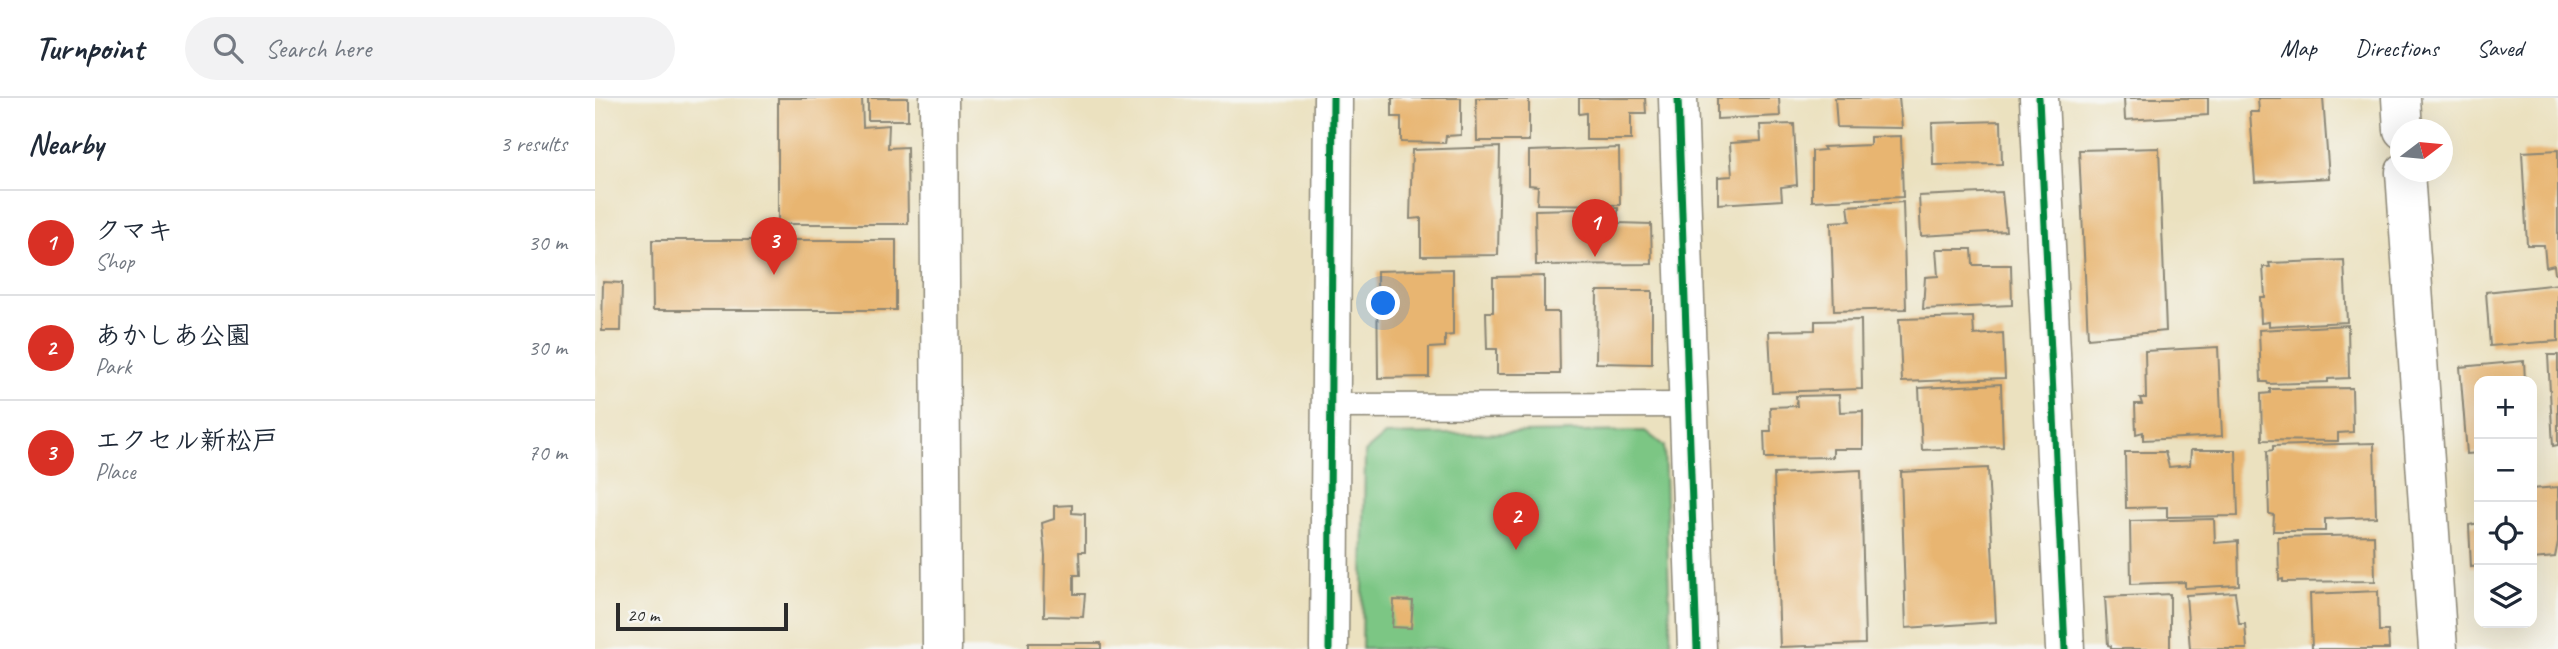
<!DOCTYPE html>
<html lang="en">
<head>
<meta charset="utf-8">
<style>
  :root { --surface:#fff; --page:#f2f2f3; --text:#1f2937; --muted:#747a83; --line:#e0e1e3; --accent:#d93025 }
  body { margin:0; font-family:Caveat,"Klee One",sans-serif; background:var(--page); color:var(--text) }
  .controls { position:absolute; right:21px; bottom:21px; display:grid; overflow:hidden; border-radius:14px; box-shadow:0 7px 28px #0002 }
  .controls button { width:63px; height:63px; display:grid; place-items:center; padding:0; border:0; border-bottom:2px solid var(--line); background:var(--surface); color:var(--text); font:35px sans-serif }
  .compass { position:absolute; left:1795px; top:21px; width:63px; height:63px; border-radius:50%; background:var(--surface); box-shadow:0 7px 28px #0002; rotate:74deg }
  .scale { position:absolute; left:21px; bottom:18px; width:172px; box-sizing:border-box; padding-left:7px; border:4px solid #2b2b2b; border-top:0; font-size:19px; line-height:24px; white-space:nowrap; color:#2b2b2b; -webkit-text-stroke:5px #f6f6f2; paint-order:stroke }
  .you { position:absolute; left:789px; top:206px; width:24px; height:24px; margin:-18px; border:5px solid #fff; border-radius:50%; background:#1a73e8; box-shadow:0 0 0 10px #1a73e833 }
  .badge { display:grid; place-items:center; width:46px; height:46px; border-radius:50%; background:var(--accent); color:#fff; font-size:23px; font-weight:700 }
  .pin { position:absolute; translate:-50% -58px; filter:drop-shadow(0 2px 4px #0008) }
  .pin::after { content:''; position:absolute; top:37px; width:24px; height:21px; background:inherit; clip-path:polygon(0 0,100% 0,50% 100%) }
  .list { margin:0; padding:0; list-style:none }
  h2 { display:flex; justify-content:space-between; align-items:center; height:91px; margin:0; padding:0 28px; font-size:30px }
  h2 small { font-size:23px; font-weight:400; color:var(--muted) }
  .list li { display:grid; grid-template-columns:46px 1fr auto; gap:21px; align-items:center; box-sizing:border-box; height:105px; padding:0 28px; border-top:2px solid var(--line) }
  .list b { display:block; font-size:26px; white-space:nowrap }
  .list p { margin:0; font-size:23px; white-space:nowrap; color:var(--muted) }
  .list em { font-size:23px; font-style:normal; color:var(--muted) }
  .icon { flex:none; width:38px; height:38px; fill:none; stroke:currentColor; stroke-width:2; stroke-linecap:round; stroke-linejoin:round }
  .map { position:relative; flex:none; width:1963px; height:551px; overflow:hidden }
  header { display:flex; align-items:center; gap:42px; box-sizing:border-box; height:98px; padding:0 35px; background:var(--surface); border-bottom:2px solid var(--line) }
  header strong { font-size:33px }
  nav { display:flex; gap:38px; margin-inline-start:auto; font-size:24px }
  .search { width:490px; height:63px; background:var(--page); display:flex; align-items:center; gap:18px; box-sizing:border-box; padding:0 24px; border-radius:38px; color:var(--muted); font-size:26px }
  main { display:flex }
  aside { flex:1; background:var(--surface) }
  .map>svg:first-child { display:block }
  .green { fill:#7bc684; stroke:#537858; stroke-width:2 }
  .building { fill:#e8b571 }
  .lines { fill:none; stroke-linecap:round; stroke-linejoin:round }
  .lane-casing { stroke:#8b8675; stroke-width:27 }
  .street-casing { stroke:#8b8675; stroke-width:41 }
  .lane { stroke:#fff; stroke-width:24 }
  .street { stroke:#fff; stroke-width:38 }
  .cycleway-casing { stroke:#f6f6f2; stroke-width:11 }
  .cycleway { stroke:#00873e; stroke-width:7 }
</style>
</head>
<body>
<header>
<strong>Turnpoint</strong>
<div class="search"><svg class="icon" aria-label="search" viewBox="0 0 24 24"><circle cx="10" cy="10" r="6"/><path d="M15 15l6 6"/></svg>Search here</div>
<nav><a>Map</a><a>Directions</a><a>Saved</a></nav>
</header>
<main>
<aside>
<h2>Nearby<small>3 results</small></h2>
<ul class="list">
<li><span class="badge">1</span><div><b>クマキ</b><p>Shop</p></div><em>30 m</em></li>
<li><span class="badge">2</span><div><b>あかしあ公園</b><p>Park</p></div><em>30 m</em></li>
<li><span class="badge">3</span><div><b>エクセル新松戸</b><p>Place</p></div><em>70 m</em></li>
</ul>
</aside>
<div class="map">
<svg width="1963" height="551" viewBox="0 0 1963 551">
  <rect width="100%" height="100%" fill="#f6f6f2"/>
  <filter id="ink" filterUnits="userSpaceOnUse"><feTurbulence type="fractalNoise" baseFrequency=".0143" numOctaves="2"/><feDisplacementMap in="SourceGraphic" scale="14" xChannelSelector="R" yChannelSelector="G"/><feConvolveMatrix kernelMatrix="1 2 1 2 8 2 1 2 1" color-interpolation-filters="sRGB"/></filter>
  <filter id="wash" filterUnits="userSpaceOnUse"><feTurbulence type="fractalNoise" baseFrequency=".00686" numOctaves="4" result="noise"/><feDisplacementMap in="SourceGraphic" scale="28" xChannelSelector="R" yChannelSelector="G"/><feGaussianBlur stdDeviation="1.57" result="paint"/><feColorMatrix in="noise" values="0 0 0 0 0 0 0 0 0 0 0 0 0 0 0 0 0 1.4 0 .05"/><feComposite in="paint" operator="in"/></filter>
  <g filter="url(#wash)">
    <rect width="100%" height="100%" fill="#ebe1bf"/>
    <path class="green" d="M 1050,333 L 1069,348 L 1076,551 L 767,551 L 770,354 L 790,337 Z"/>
    <g id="blocks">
      <g class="building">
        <path d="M 183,0 L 267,0 L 268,29 L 294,27 L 293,50 L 312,49 L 313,126 L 183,126 Z"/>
        <rect x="273" y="0" width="40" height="22"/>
        <path d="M 797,0 L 866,0 L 866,37 L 851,38 L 850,45 L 806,44 L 806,19 L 797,19 Z"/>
        <path d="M 881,0 L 934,0 L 934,43 L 882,43 Z"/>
        <path d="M 984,0 L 1050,0 L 1051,15 L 1036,15 L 1036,42 L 991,42 L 991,15 L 984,16 Z"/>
        <path d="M 1122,0 L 1184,0 L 1185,18 L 1122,21 Z"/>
        <path d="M 1240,0 L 1304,0 L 1307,30 L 1242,29 Z"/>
        <path d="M 1529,0 L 1613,0 L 1613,17 L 1530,22 Z"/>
        <path d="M 1663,0 L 1728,0 L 1734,80 L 1660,84 L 1655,14 L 1664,14 Z"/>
        <path d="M 1406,23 L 1407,66 L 1338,67 L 1337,25 Z"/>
        <path d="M 1199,26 L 1202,87 L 1186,89 L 1187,102 L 1123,106 L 1123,79 L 1137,78 L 1135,45 L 1166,43 L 1165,27 Z"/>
        <path d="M 1306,38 L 1308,99 L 1217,103 L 1217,53 L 1230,52 L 1228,49 L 1275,47 L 1275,39 Z"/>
        <path d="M 905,49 L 903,157 L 826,158 L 826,120 L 815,121 L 817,52 Z"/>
        <path d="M 1024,50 L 1025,107 L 942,106 L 943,88 L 934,87 L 934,53 Z"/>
        <path d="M 1564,50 L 1571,233 L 1493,240 L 1484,52 Z"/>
        <path d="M 1963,52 L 1963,175 L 1960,175 L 1959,167 L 1951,169 L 1949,147 L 1932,147 L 1927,54 Z"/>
        <path d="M 1407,94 L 1411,133 L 1326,138 L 1324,98 Z"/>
        <path d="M 1308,104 L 1311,211 L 1239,213 L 1236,124 L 1255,123 L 1253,108 Z"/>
        <path d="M 1023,110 L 1023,125 L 1056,126 L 1057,166 L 941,167 L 940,112 Z"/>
        <path d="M 57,142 L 301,142 L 301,212 L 58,212 Z"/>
        <path d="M 1341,151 L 1377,151 L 1378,167 L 1416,167 L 1417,207 L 1328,211 L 1330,179 L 1343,178 Z"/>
        <path d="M 1749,162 L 1752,224 L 1674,228 L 1674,224 L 1666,225 L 1665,199 L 1670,199 L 1668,169 L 1675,169 L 1674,165 Z"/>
        <path d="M 858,171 L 858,237 L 850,238 L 850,249 L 834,250 L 834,279 L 783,280 L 782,173 Z"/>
        <path d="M 949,178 L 949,214 L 964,214 L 965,276 L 902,276 L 902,251 L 892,251 L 891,214 L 898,214 L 898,179 Z"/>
        <path d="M 8,184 L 27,185 L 26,233 L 7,233 Z"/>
        <path d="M 1963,186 L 1963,243 L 1895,248 L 1891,194 Z"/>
        <path d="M 1002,193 L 1057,193 L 1057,266 L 1001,265 Z"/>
        <path d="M 1378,219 L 1379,237 L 1408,235 L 1410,280 L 1307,284 L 1304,221 Z"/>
        <path d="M 1266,222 L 1267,291 L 1177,294 L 1174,233 L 1220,232 L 1220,223 Z"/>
        <path d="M 1753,227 L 1754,280 L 1733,281 L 1733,284 L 1673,286 L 1672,284 L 1666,284 L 1664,232 Z"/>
        <path d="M 1623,249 L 1627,338 L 1548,342 L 1548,334 L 1541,336 L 1540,306 L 1547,306 L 1545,300 L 1551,300 L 1550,253 Z"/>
        <path d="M 1953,257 L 1963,257 L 1963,347 L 1958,348 Z"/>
        <path d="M 1929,263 L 1930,283 L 1884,283 L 1884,355 L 1872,356 L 1865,269 Z"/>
        <path d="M 1406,286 L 1408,349 L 1327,352 L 1324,290 Z"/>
        <path d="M 1757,290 L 1758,334 L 1743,335 L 1743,343 L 1667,342 L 1666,296 L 1675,295 L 1675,291 Z"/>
        <path d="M 1244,297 L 1245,314 L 1268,313 L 1268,351 L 1238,351 L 1238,359 L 1170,360 L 1169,333 L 1176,333 L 1175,309 L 1202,308 L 1201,298 Z"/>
        <path d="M 1779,345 L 1781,419 L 1730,421 L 1730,433 L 1678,433 L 1679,417 L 1674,416 L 1672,353 L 1678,352 L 1678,348 Z"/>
        <path d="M 1596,352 L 1641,352 L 1643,418 L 1572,419 L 1572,409 L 1531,410 L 1530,354 L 1570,354 L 1574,369 L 1595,367 Z"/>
        <path d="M 1393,370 L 1401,524 L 1311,530 L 1306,374 Z"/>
        <path d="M 1266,372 L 1270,546 L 1185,549 L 1179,376 Z"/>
        <path d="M 1963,389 L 1963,444 L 1960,459 L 1937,461 L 1937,391 Z"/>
        <path d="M 477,407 L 477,415 L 490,416 L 490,454 L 484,454 L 485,477 L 479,477 L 479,496 L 490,496 L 488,519 L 449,518 L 450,458 L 447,425 L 459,421 L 459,408 Z"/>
        <path d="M 1619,421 L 1620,445 L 1643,443 L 1644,487 L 1590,490 L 1590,484 L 1536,486 L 1535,423 Z"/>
        <path d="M 1884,425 L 1884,468 L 1876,469 L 1874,427 Z"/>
        <path d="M 1779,437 L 1780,483 L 1688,484 L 1688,481 L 1684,482 L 1683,439 Z"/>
        <path d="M 1783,493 L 1784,533 L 1793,533 L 1794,551 L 1717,551 L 1715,496 Z"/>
        <path d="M 1640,494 L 1644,526 L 1650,526 L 1652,551 L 1595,551 L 1591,497 Z"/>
        <path d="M 1575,496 L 1575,551 L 1516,551 L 1516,548 L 1513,547 L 1510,499 Z"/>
        <path d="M 799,502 L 818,503 L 816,530 L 797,529 Z"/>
        <rect x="433" y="545" width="73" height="6"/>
      </g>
    </g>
  </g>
  <g filter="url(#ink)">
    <use href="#blocks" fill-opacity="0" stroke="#8b8675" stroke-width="2"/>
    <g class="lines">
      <g class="lane-casing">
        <path id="lane" d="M 737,308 L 1095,307"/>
      </g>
      <g class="street-casing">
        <g id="street">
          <path d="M 344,0 L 347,551"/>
          <path d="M 1083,0 L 1102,551"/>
          <path d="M 1444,0 L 1470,551"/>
          <path d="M 1806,0 L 1808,32"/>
          <path d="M 1810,74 L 1843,551"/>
          <path d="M 734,551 L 738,0"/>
        </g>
      </g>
      <use href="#lane" class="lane"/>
      <use href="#street" class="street"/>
      <g class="cycleway-casing">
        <g id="cycleway">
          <path d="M 1083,0 L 1102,551"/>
          <path d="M 1444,0 L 1470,551"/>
          <path d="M 734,551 L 738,0"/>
        </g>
      </g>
      <use href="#cycleway" class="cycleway"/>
    </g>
  </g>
</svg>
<div class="controls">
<button>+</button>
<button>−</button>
<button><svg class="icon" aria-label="locate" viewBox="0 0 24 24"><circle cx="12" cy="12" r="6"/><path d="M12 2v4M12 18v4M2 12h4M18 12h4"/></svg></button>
<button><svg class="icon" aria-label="layers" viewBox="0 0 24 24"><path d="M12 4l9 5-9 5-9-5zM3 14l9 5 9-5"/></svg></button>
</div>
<svg class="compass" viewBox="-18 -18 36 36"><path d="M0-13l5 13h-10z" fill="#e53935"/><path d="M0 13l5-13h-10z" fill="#747a83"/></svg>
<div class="scale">20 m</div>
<div class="you"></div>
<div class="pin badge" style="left:1000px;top:159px">1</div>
<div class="pin badge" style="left:921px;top:452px">2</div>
<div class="pin badge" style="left:179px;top:177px">3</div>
</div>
</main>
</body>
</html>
